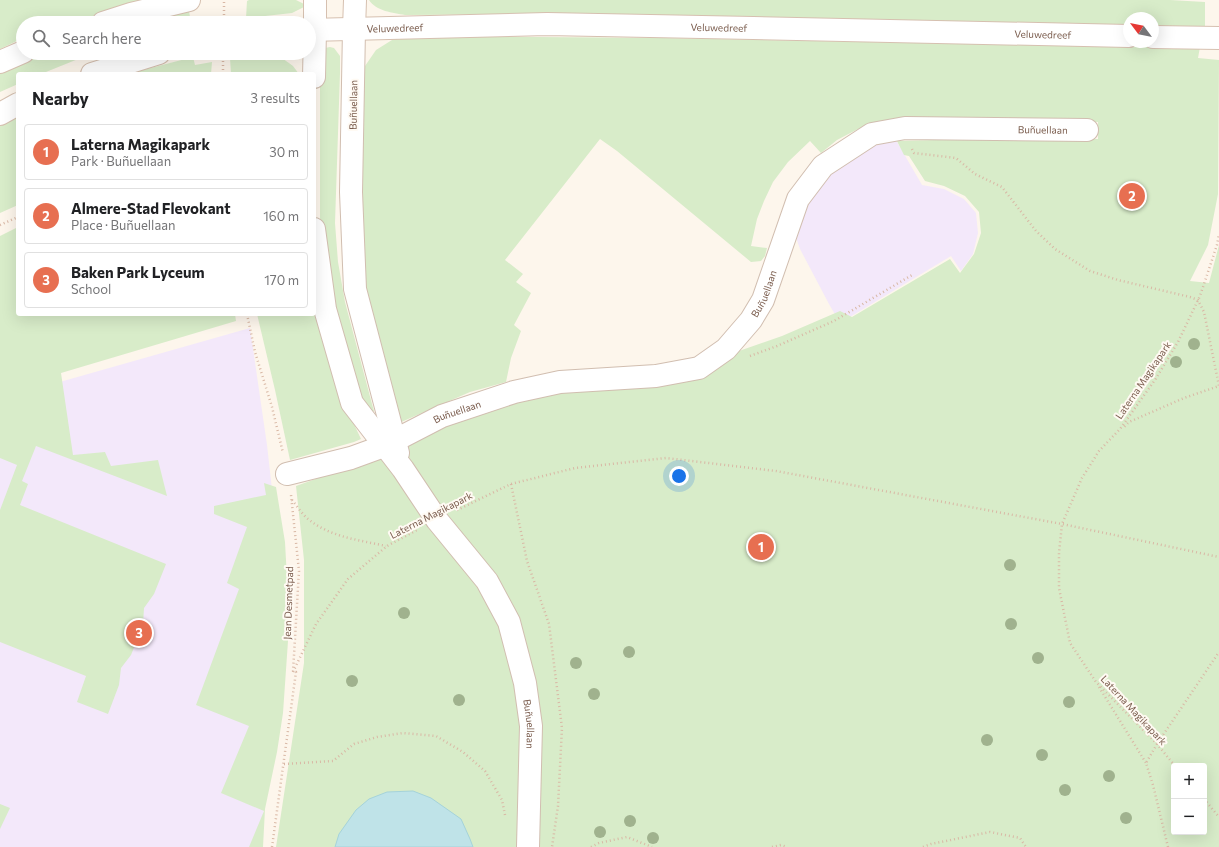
<!DOCTYPE html>
<html lang="en">
<head>
<meta charset="utf-8">
<style>
  :root { --surface:#fff; --page:#f6f6f6; --text:#202124; --muted:#757577; --line:#e0e0e0; --accent:#e76f51 }
  body { margin:0; font-family:Commissioner,sans-serif; background:var(--page); color:var(--text) }
  .controls { position:absolute; right:12px; bottom:12px; display:grid; overflow:hidden; border-radius:4px; box-shadow:0 4px 16px #0002 }
  .controls button { width:36px; height:36px; display:grid; place-items:center; padding:0; border:0; border-bottom:1px solid var(--line); background:var(--surface); color:var(--text); font:20px sans-serif }
  .compass { position:absolute; left:1123px; top:12px; width:36px; height:36px; border-radius:50%; background:var(--surface); box-shadow:0 4px 16px #0002; rotate:302deg }
  .you { position:absolute; left:679px; top:476px; width:14px; height:14px; margin:-10px; border:3px solid #fff; border-radius:50%; background:#1a73e8; box-shadow:0 0 0 6px #1a73e833 }
  .badge { display:grid; place-items:center; width:26px; height:26px; border-radius:50%; background:var(--accent); color:#fff; font-size:13px; font-weight:700 }
  .pin { position:absolute; translate:-50% -50%; border:2px solid #fff; box-shadow:0 1px 4px #0006 }
  .list { margin:0; padding:0; list-style:none }
  h2 { display:flex; justify-content:space-between; align-items:center; height:52px; margin:0; padding:0 16px; font-size:17px }
  h2 small { font-size:13px; font-weight:400; color:var(--muted) }
  .list li { display:grid; grid-template-columns:26px 1fr auto; gap:12px; align-items:center; box-sizing:border-box; height:56px; margin:0 8px 8px; padding:0 8px; border:1px solid var(--line); border-radius:4px }
  .list b { display:block; font-size:15px; white-space:nowrap }
  .list p { margin:0; font-size:13px; white-space:nowrap; color:var(--muted) }
  .list em { font-size:13px; font-style:normal; color:var(--muted) }
  .icon { flex:none; width:22px; height:22px; fill:none; stroke:currentColor; stroke-width:2; stroke-linecap:round; stroke-linejoin:round }
  .map { position:relative; flex:none; width:1219px; height:847px; overflow:hidden }
  .search { position:absolute; background:var(--surface); box-shadow:0 4px 16px #0002; left:16px; top:16px; width:300px; height:44px; display:flex; align-items:center; gap:10px; box-sizing:border-box; padding:0 14px; border-radius:22px; color:var(--muted); font-size:15px }
  .panel { position:absolute; background:var(--surface); box-shadow:0 4px 16px #0002; left:16px; top:72px; width:300px; height:244px; border-radius:4px }
  .map>svg:first-child { display:block }
  .education { fill:#f3e8fa }
  .green { fill:#d8ecc9; fill-rule:evenodd }
  .water { fill:#bfe3e8; stroke:#a5d3da }
  .lines { fill:none; stroke-linecap:round; stroke-linejoin:round }
  .minor-casing { stroke:#d1beb0; stroke-width:24 }
  .secondary-casing { stroke:#d6c0b0; stroke-width:24 }
  .path { stroke:#d9b8a5; stroke-width:2.5; stroke-dasharray:1 3; stroke-linecap:butt }
  .minor { stroke:#fff; stroke-width:22 }
  .secondary { stroke:#fff; stroke-width:22 }
  .tree { fill:#a0b28e }
  .labels { text-anchor:middle; stroke-width:4; stroke-linejoin:round; paint-order:stroke }
  .street-label { font-size:10px; fill:#7a5c4d; stroke:#fffaf3 }
</style>
</head>
<body>
<div class="map">
<svg width="1219" height="847" viewBox="0 0 1219 847">
  <rect width="100%" height="100%" fill="#fdf6ec"/>
  <g class="education">
    <path d="M 893,135 L 922,185 L 944,189 L 964,199 L 976,213 L 978,233 L 973,254 L 961,271 L 951,256 L 840,323 L 829,304 L 800,249 L 794,232 L 799,209 L 833,167 Z"/>
    <path d="M 250,328 L 267,445 L 278,543 L 278,724 L 258,847 L 0,847 L 0,399 Z"/>
  </g>
  <g class="green">
    <path d="M 0,0 L 151,0 L 119,8 L 70,23 L 23,23 L 23,38 L 0,49 Z"/>
    <path d="M 249,0 L 296,0 L 304,4 L 304,7 L 292,13 L 246,18 L 247,1 Z"/>
    <path d="M 369,0 L 1170,0 L 1205,2 L 1205,29 L 1153,27 L 1153,18 L 1129,18 L 1129,27 L 572,14 L 405,15 C 393,13 376,11 369,0 Z"/>
    <path d="M 189,11 L 191,23 L 139,23 Z"/>
    <path d="M 408,36 L 662,38 L 971,44 L 1200,47 L 1198,58 L 1219,60 L 1218,194 L 1208,245 L 1190,281 L 1209,283 L 1219,245 L 1219,847 L 276,847 L 304,663 L 304,560 L 296,486 L 380,456 L 460,413 L 661,366 L 739,351 L 782,336 L 840,311 L 852,317 L 950,259 L 960,273 L 974,254 L 981,233 L 979,212 L 965,196 L 944,186 L 925,181 L 909,156 L 904,155 L 897,141 L 972,139 L 1098,139 L 1098,122 L 897,119 L 858,129 L 837,140 L 821,153 L 810,141 L 788,162 L 773,182 L 764,201 L 757,219 L 751,246 L 767,248 L 765,256 L 761,261 L 751,262 L 617,151 L 600,139 L 505,260 L 523,274 L 516,282 L 531,293 L 514,325 L 521,331 L 511,358 L 506,382 L 470,392 L 399,423 L 365,308 L 358,210 L 361,82 L 365,66 L 376,50 L 392,40 ZM 1174,766 L 1204,766 L 1204,832 L 1174,832 Z"/>
    <path d="M 330,47 L 334,48 L 340,56 L 340,73 L 335,223 L 338,262 L 345,302 L 372,404 L 374,411 L 369,413 L 365,406 L 341,344 L 320,227 L 320,54 L 325,48 Z"/>
    <path d="M 46,53 L 93,53 L 41,74 L 18,74 L 18,84 L 0,92 L 0,72 Z"/>
    <path d="M 252,53 L 275,53 L 293,66 L 299,74 L 231,74 L 230,58 Z"/>
    <path d="M 193,57 L 195,65 L 212,62 L 211,74 L 130,74 L 143,70 Z"/>
    <path d="M 18,116 L 18,205 L 0,213 L 0,126 Z"/>
    <path d="M 18,227 L 18,314 L 235,314 L 236,321 L 61,373 L 73,455 L 105,452 L 111,466 L 158,460 L 167,496 L 36,446 L 22,481 L 28,484 L 20,505 L 166,564 L 154,594 L 144,608 L 143,625 L 131,655 L 121,668 L 119,685 L 108,714 L 77,702 L 86,676 L 0,642 L 0,510 L 17,465 L 0,458 L 0,236 Z"/>
    <path d="M 314,306 L 352,420 L 361,439 L 354,442 L 290,460 L 275,390 L 257,314 L 314,314 Z"/>
    <path d="M 264,483 L 276,487 L 285,542 L 288,597 L 288,641 L 283,713 L 277,752 L 265,809 L 263,847 L 249,847 L 264,811 L 221,793 L 249,726 L 196,705 L 239,589 L 227,583 L 247,527 L 214,514 L 214,506 L 266,495 Z"/>
    <path d="M 0,804 L 10,808 L 0,829 Z"/>
  </g>
  <path class="water" d="M 413,791 L 431,798 L 461,819 L 470,839 L 473,847 L 335,847 L 339,834 L 356,810 L 369,799 L 387,792 Z"/>
  <g class="lines">
    <g class="minor-casing">
      <g id="minor">
        <path d="M 354,29 L 351,192 L 355,289 L 398,453"/>
        <path d="M 314,77 L 315,30"/>
        <path id="s1" d="M 314,229 L 325,309 L 352,403 L 403,469 L 437,520 L 487,581 L 509,622 L 525,683 L 531,726 L 528,847"/>
        <path id="s2" d="M 287,474 L 351,458 L 384,446 L 442,416 L 514,392 L 560,382 L 656,376 L 699,368 L 726,349 L 751,320 L 763,300 L 798,199 L 823,166 L 872,134 L 905,128 L 1087,130"/>
      </g>
    </g>
    <g class="secondary-casing">
      <g id="secondary">
        <path d="M 315,0 L 315,30"/>
        <path d="M 103,23 L 131,14 L 189,0"/>
        <path d="M 354,29 L 355,0"/>
        <path id="s3" d="M 309,30 L 547,24 L 753,28 L 1129,36"/>
        <path d="M 1153,37 L 1219,38"/>
        <path d="M 0,62 L 23,52"/>
        <path d="M 92,74 L 159,53"/>
        <path d="M 0,114 L 18,104"/>
      </g>
    </g>
    <g class="path">
      <path d="M 224,23 L 224,0"/>
      <path d="M 223,74 L 223,53"/>
      <path d="M 912,149 L 914,153 L 956,158 L 975,174 L 1002,187 L 1036,231 L 1055,249 L 1090,271 L 1118,280 L 1190,297 L 1198,300 L 1204,312 L 1219,386 L 1184,398 L 1129,422 L 1124,427"/>
      <path d="M 0,225 L 18,217"/>
      <path d="M 247,314 L 255,352 L 272,407 L 283,453"/>
      <path d="M 750,356 L 777,346 L 834,321 L 912,275"/>
      <path d="M 511,484 L 527,561 L 549,624 L 562,728 L 558,806 L 552,847"/>
      <path d="M 292,500 C 297,506 302,514 308,519 C 330,537 359,540 386,546"/>
      <path d="M 457,510 L 511,484 L 575,468 L 666,458 L 776,471 L 1062,524 L 1219,557"/>
      <path d="M 293,672 L 316,624 L 348,579 L 387,546 L 417,530"/>
      <path d="M 1099,687 L 1146,763"/>
      <path d="M 284,764 L 333,761 L 354,744 L 377,737 L 403,733 L 436,736 L 463,752 L 485,771 L 502,800 L 505,815"/>
      <path d="M 1175,766 L 1157,744 L 1096,682 L 1070,643 L 1059,588 L 1059,553 L 1062,524 L 1082,478 L 1099,451 L 1120,429 L 1155,380 L 1178,342 L 1200,296 L 1217,245 L 1219,234"/>
      <path d="M 1204,799 L 1219,817"/>
      <path d="M 272,847 L 296,672 L 293,672 L 299,571 L 291,495"/>
      <path d="M 591,847 L 599,843 L 627,837 L 652,847"/>
      <path d="M 772,847 L 781,845 L 787,847"/>
      <path d="M 923,847 L 931,844 L 990,832 L 1020,838 L 1026,847"/>
      <path d="M 1168,847 L 1153,785 L 1146,763 L 1157,744 L 1219,652"/>
    </g>
    <use href="#minor" class="minor"/>
    <use href="#secondary" class="secondary"/>
  </g>
  <g class="tree">
    <circle cx="1194" cy="344" r="6"/>
    <circle cx="1176" cy="362" r="6"/>
    <circle cx="1010" cy="565" r="6"/>
    <circle cx="404" cy="613" r="6"/>
    <circle cx="1011" cy="624" r="6"/>
    <circle cx="629" cy="652" r="6"/>
    <circle cx="1038" cy="658" r="6"/>
    <circle cx="576" cy="663" r="6"/>
    <circle cx="352" cy="681" r="6"/>
    <circle cx="594" cy="694" r="6"/>
    <circle cx="459" cy="700" r="6"/>
    <circle cx="1069" cy="702" r="6"/>
    <circle cx="987" cy="740" r="6"/>
    <circle cx="1042" cy="755" r="6"/>
    <circle cx="1109" cy="776" r="6"/>
    <circle cx="1065" cy="790" r="6"/>
    <circle cx="1126" cy="818" r="6"/>
    <circle cx="630" cy="821" r="6"/>
    <circle cx="600" cy="832" r="6"/>
    <circle cx="653" cy="838" r="6"/>
  </g>
  <g class="labels">
    <g class="street-label">
      <text dy="4" stroke="none"><textPath href="#s3" startOffset="410">Veluwedreef</textPath></text>
      <text dy="4" stroke="none"><textPath href="#s3" startOffset="86">Veluwedreef</textPath></text>
      <text dy="4" stroke="none"><textPath href="#s3" startOffset="734">Veluwedreef</textPath></text>
      <text transform="translate(353 105) rotate(-89)" y="4">Buñuellaan</text>
      <text dy="4" stroke="none"><textPath href="#s2" startOffset="902">Buñuellaan</textPath></text>
      <text dy="4" stroke="none"><textPath href="#s2" startOffset="530">Buñuellaan</textPath></text>
      <text transform="translate(1143 380) rotate(-56)" y="4">Laterna Magikapark</text>
      <text dy="4" stroke="none"><textPath href="#s2" startOffset="182">Buñuellaan</textPath></text>
      <text transform="translate(431 515) rotate(-27)" y="4">Laterna Magikapark</text>
      <text transform="translate(288 603) rotate(-88)" y="4">Jean Desmetpad</text>
      <text transform="translate(1134 710) rotate(47)" y="4">Laterna Magikapark</text>
      <text dy="4" stroke="none"><textPath href="#s1" startOffset="553">Buñuellaan</textPath></text>
    </g>
  </g>
</svg>
<div class="controls">
<button>+</button>
<button>−</button>
</div>
<svg class="compass" viewBox="-18 -18 36 36"><path d="M0-13l5 13h-10z" fill="#e53935"/><path d="M0 13l5-13h-10z" fill="#757577"/></svg>
<div class="you"></div>
<div class="pin badge" style="left:761px;top:547px">1</div>
<div class="pin badge" style="left:1132px;top:196px">2</div>
<div class="pin badge" style="left:139px;top:633px">3</div>
<div class="search"><svg class="icon" aria-label="search" viewBox="0 0 24 24"><circle cx="10" cy="10" r="6"/><path d="M15 15l6 6"/></svg>Search here</div>
<section class="panel">
<h2>Nearby<small>3 results</small></h2>
<ul class="list">
<li><span class="badge">1</span><div><b>Laterna Magikapark</b><p>Park · Buñuellaan</p></div><em>30 m</em></li>
<li><span class="badge">2</span><div><b>Almere-Stad Flevokant</b><p>Place · Buñuellaan</p></div><em>160 m</em></li>
<li><span class="badge">3</span><div><b>Baken Park Lyceum</b><p>School</p></div><em>170 m</em></li>
</ul>
</section>
</div>
</body>
</html>
